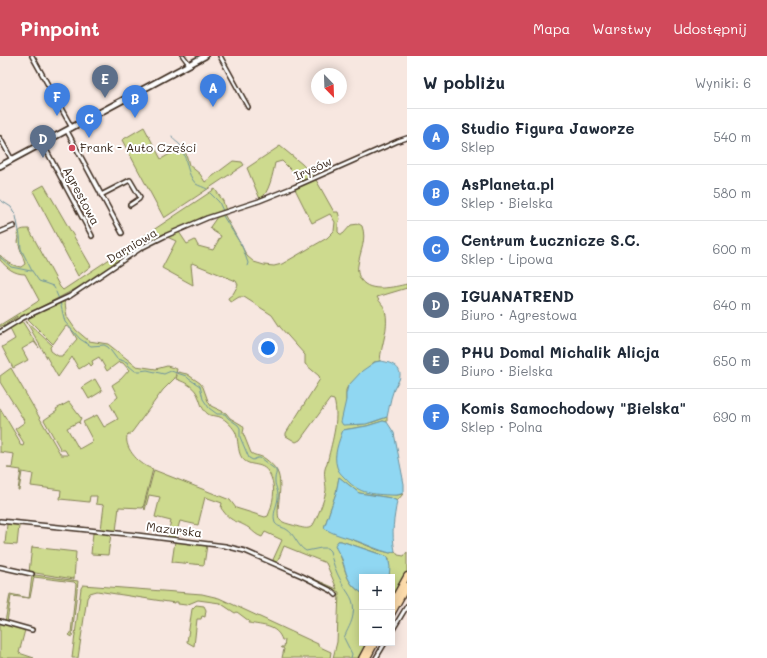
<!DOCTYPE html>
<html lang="pl">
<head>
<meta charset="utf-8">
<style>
  :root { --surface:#fff; --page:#f6f6f7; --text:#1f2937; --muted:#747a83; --line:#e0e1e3; --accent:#d1495b }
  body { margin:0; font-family:Mali,sans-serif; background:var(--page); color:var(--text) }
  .controls { position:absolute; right:12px; bottom:12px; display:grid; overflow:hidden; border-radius:0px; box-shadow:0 2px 10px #0003 }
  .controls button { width:36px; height:36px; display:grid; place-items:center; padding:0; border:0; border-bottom:1px solid var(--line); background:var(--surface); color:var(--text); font:20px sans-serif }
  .compass { position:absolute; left:311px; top:12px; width:36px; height:36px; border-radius:50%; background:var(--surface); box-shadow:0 2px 10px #0003; rotate:157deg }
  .you { position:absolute; left:268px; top:292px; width:14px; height:14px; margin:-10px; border:3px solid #fff; border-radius:50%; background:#1a73e8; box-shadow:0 0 0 6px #1a73e833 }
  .badge { display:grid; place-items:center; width:26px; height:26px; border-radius:50%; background:var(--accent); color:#fff; font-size:13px; font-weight:700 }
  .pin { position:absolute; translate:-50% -33px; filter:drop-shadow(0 1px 2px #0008) }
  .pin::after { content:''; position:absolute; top:21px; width:14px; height:12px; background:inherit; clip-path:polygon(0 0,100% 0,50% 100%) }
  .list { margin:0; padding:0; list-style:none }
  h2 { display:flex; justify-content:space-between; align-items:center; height:52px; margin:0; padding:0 16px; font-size:17px }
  h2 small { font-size:13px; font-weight:400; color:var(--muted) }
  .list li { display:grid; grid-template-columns:26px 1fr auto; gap:12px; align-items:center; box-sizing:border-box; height:56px; padding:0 16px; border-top:1px solid var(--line) }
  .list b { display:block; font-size:15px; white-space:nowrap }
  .list p { margin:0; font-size:13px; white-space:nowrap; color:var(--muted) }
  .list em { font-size:13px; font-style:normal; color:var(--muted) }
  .map { position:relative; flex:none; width:407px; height:602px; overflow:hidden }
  header { display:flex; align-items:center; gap:24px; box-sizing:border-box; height:56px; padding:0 20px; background:var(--accent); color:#fff }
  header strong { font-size:19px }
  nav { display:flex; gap:22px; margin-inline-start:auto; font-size:14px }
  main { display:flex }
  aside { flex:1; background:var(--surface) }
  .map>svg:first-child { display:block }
  .green { fill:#cdda8e; stroke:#848256; fill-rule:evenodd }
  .water { fill:#90d7f2; stroke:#6e929d }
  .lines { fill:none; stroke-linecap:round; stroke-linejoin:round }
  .stream { stroke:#6e929d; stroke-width:1 }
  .street-casing { stroke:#3b2a1e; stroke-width:6 }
  .secondary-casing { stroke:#3b2a1e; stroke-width:8 }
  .highway-casing { stroke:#3b2a1e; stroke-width:8 }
  .street { stroke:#fff; stroke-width:3 }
  .secondary { stroke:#fff; stroke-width:4.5 }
  .highway { stroke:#fddcac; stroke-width:5.5 }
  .poi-dot { fill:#d1495b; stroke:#fff; stroke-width:1.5 }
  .labels { text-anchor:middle; stroke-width:4; stroke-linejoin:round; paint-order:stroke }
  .poi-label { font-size:12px; fill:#3b2a1e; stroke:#fff; text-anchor:start }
  .street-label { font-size:12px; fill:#3b2a1e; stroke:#fff }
</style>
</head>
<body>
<header>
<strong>Pinpoint</strong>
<nav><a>Mapa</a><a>Warstwy</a><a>Udostępnij</a></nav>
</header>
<main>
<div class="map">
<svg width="407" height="602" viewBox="0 0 407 602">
  <rect width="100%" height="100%" fill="#f7e7e0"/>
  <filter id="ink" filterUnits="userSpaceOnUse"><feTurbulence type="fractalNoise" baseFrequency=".025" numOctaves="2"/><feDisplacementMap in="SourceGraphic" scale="8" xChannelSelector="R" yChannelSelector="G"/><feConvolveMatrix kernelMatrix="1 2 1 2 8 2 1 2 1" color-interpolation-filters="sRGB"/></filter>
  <g filter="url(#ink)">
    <g class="green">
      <path d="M 144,71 L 161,103 L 184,90 L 189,109 L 200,118 L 205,126 L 233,105 L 242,106 L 244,109 L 164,162 L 122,84 Z"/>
      <path d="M 280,90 L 302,108 L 315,122 L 334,156 L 338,156 L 340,163 L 338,168 L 338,176 L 340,178 L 343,178 L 351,169 L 359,168 L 362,170 C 367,184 360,195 358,209 C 357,214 358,219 361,224 C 370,237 394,231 407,228 L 407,232 L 377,241 C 379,246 384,249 385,254 C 390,271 381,288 380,305 L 374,306 L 348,330 L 346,334 L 346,344 L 358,369 L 373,366 L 387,361 L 387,366 L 383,365 L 367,370 L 343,374 L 336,400 L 337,409 L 366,436 L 397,439 L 403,438 L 397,445 L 391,442 L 359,437 L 339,421 L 336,437 L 324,472 L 378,494 L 390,497 L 395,495 L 398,499 L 404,500 L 407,496 L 407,515 L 392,541 L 392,521 L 389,521 L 389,502 L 386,500 L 341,485 L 338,485 L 336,491 C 347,509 342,525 362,537 L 362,587 L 367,587 L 358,602 L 333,602 L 337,586 L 339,536 L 272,506 L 282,484 L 265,476 L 262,481 C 256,479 254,476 249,472 C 235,463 232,468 221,452 L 222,447 L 205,441 L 198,469 L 180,465 L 175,482 L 167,481 L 171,465 L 155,461 L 160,441 L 149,439 L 145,454 L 144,451 L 154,414 L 230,444 L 236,452 L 265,461 L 268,460 C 273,448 276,433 271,421 C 264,403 250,413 242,402 C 237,395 239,383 235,375 C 231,369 224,361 216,360 C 213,359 210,360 208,358 C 202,354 201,347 199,342 C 195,331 187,327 176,323 L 178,316 L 187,318 L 200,327 L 203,331 L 208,345 L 211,350 L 226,357 L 230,362 L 242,369 L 244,372 L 243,377 L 251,397 C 255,400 258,399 262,401 C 266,402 276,412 277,415 C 285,430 273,460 281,465 C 286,468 294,469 299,471 C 304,472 309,474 313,469 C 317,462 325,443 326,434 C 326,425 322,416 327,408 C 331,388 340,364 334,344 L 330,343 L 300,384 L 296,386 L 286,380 L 286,377 L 320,323 L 319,320 L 305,308 L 305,299 L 280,271 L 272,259 L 244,241 L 239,241 L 231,246 L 229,245 L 228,242 L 233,238 L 238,229 L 236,225 L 192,207 L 191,209 L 193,229 L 162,212 L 176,185 L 167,181 L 179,176 L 187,188 L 195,184 L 198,190 L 213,194 L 221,180 L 213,175 L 210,171 L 217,161 L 224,158 L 247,200 L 254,206 L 264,209 L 274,210 L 282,208 L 327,182 L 334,175 L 335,166 L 330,158 L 312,167 L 294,131 L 304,127 L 282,105 L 275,107 C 273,117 269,138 260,143 L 247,112 ZM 284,490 L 326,507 L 337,533 L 277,507 Z"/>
      <path d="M 44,129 L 91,210 L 78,220 L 33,135 Z"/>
      <path d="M 215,133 L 223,145 L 226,155 L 209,160 L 140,192 L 83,229 L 22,261 L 0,275 L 0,273 L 17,261 L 17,260 L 0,271 L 0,269 L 37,246 L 39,244 L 25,218 C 14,218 7,212 0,204 L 0,199 C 6,205 12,210 21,211 L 25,208 L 18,186 L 19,182 L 17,178 C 20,173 23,173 29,173 L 60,231 L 63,234 Z"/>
      <path d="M 63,245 L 65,247 L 67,261 L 76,274 L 89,285 L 108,288 L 136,310 L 156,313 L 167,310 L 177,313 L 175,322 L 163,334 L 132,376 L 127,380 C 124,393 141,410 153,413 L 143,452 L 119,451 L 116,475 L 101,474 L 104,449 L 96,448 L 97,440 L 90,440 L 89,446 L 60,443 L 61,434 L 31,430 L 33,418 L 22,416 L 19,434 L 18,434 L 21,414 L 7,412 L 12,412 L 14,398 L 0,396 L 0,352 L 19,384 L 20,389 L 23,390 L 24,387 L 15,373 L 25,366 L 0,326 L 0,320 L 11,312 L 61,399 L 68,399 L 65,394 L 61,394 L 44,364 L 57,355 L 56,353 L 69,346 L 81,362 L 79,366 L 80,368 L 78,366 L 67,372 L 79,393 L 93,385 L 83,366 L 97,359 L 104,371 L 118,363 L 110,348 L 118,341 L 112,329 L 121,323 L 129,314 L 123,307 L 119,306 L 107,315 L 99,301 L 92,305 L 93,308 L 91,310 L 89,307 L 79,313 L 72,301 L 58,321 L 26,265 L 52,289 L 50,291 L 51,295 L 58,300 L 62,300 L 63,298 L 64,298 L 77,283 L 71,273 L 66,270 L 53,288 L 26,261 Z"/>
      <path d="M 19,265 L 22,265 L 39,292 L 34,286 L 22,293 L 28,304 L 13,312 L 2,291 L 15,283 L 9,271 Z"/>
      <path d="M 95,323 L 102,335 L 89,343 L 82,331 Z"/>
      <path d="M 7,468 L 24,469 L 19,470 L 17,489 L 5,488 Z"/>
      <path d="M 93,477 L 111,478 L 108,499 L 91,498 Z"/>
      <path d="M 175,485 L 196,487 L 196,489 L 198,489 L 199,487 L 210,489 L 207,489 L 204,509 L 172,506 Z"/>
      <path d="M 32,491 L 76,496 L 74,523 L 29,516 Z"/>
      <path d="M 28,518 L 78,525 L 72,581 L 69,579 L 71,577 L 76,528 L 74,526 L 34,521 L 30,542 L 11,540 L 7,566 L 5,566 L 10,538 L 29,542 L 32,520 Z"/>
      <path d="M 83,529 L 202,538 L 219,542 L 318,588 L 318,590 L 331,596 L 330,602 L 282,602 L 284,593 L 281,591 L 284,591 L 285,584 L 282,584 C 277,569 263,570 249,567 L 248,567 L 249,565 L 237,556 L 235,557 L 220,547 L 198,544 L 186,549 L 178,548 L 178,546 L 175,546 L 175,547 L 97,535 L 90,537 L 87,542 L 78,602 L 72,602 L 81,532 Z"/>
      <path d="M 196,549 L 204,550 L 206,554 L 205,561 L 202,560 L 201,563 L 197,563 L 194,590 L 187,586 L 192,553 Z"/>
      <path d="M 0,567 L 25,574 L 19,597 L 34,602 L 0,602 Z"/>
    </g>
    <g class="water">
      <path d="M 380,305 C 390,306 404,311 399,324 C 397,328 394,332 393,336 C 390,344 389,353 387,361 L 366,368 L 343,369 L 341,366 L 346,344 L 346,338 L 348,330 L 362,315 L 375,306 Z"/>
      <path d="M 383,365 L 387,366 L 394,377 L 404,428 L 404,436 C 399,440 395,439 389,439 C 369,438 358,437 344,421 C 341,418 338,415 337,411 C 333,399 339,385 343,374 L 367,370 Z"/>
      <path d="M 339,421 L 359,437 L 391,442 L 397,445 C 394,463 391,476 395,495 L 390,497 C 378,494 368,489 357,485 C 346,481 334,479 324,472 L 336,437 Z"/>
      <path d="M 338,485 L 341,485 L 388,501 L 390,511 L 389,521 L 362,521 L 362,537 C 347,527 347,519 342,503 C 340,498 336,494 335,489 Z"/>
    </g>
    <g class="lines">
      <g class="stream">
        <path d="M 172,80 C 174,86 177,85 180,89 C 187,100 186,118 196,128 C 199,130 204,131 207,133"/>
        <path d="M 210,137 L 219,146 L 223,155"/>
        <path d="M 0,144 L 11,151 L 16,160 L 20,180 L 21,193 L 32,215 L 39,225 L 53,230 L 55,233"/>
        <path d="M 223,160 L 242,190 L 248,207 L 247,210"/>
        <path d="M 0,201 L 11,211 L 31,215"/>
        <path d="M 56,236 L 59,243"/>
        <path d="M 60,246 L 65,266 L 80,283 L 91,290 L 104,289 L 108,291 L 117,303 L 127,306 L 129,310 L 135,315 L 140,315 L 147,314 L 164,318 L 171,315 L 186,320 L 189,323 L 200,330 L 203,343 L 209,352 L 217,358 L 225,358 L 228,362 L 238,369 L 240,372 L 240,381 L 249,402 L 253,404 L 257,402 L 260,402 L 276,414 C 277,418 275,419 275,423 C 274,429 279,435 278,442 C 277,450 272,458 275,467 C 278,471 282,471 286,473 C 295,478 297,490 306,495 L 321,492 L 327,492 L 330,495 C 332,505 336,516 341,525 C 347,538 356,542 353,559 C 352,567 347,574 344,582 L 352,598 L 351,602"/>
      </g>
      <g class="street-casing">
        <g id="street">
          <path d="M 32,0 L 72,72"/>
          <path d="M 183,0 L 189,8"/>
          <path d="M 220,0 L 248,51"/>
          <path d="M 67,75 L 122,177"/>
          <path d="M 0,82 L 12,104"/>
          <path d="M 43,88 L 92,180"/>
          <path d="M 101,139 L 130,124 L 140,141 L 139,143 L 130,149"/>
          <path d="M 0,176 L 14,170"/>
          <path d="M 0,276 L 23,262 L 70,240 L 141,192 L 165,180 L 207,162 L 259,145 L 294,131 L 398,85 L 407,82"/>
          <path d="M 0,465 L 137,479 L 225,490 L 245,495 L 302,520 L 332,535 L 336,539"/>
          <path d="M 0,511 L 32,518"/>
          <path d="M 0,565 L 32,574"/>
          <path d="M 392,575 L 407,550"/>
          <path d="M 376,602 L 385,587"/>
        </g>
      </g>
      <g class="secondary-casing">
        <path id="secondary" d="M 0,110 L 205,0"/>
      </g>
      <g class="highway-casing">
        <g id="highway">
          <path d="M 392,547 L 407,520"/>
          <path d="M 392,557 L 407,530"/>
          <path d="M 362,602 L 370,587"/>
          <path d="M 367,602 L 375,587"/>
        </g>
      </g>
      <use href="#street" class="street"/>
      <use href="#secondary" class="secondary"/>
      <use href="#highway" class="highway"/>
    </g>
  </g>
  <circle class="poi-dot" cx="72" cy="92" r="4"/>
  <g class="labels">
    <g class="poi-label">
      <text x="80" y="96">Frank - Auto Części</text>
    </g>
    <g class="street-label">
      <text transform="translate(313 113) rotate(-24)" y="4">Irysów</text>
      <text transform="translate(81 140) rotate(62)" y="4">Agrestowa</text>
      <text transform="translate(132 190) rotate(-31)" y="4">Darniowa</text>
      <text transform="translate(174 474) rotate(7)" y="4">Mazurska</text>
    </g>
  </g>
</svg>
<div class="controls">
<button>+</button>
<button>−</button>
</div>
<svg class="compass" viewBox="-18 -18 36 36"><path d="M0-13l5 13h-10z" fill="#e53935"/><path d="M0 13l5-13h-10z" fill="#747a83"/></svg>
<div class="you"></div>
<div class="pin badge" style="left:213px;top:51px;background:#3f7fe0">A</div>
<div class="pin badge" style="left:135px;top:62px;background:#3f7fe0">B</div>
<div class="pin badge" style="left:89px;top:82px;background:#3f7fe0">C</div>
<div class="pin badge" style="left:43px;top:102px;background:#5c6f8a">D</div>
<div class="pin badge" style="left:105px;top:42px;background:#5c6f8a">E</div>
<div class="pin badge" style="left:57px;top:60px;background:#3f7fe0">F</div>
</div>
<aside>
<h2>W pobliżu<small>Wyniki: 6</small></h2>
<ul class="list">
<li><span class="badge" style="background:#3f7fe0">A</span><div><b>Studio Figura Jaworze</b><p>Sklep</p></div><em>540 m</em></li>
<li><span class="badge" style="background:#3f7fe0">B</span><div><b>AsPlaneta.pl</b><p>Sklep · Bielska</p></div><em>580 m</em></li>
<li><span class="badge" style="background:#3f7fe0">C</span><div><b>Centrum Łucznicze S.C.</b><p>Sklep · Lipowa</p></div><em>600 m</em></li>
<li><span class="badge" style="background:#5c6f8a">D</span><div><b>IGUANATREND</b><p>Biuro · Agrestowa</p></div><em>640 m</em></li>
<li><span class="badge" style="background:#5c6f8a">E</span><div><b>PHU Domal Michalik Alicja</b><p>Biuro · Bielska</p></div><em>650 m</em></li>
<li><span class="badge" style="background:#3f7fe0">F</span><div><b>Komis Samochodowy &quot;Bielska&quot;</b><p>Sklep · Polna</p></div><em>690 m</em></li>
</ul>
</aside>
</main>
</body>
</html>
